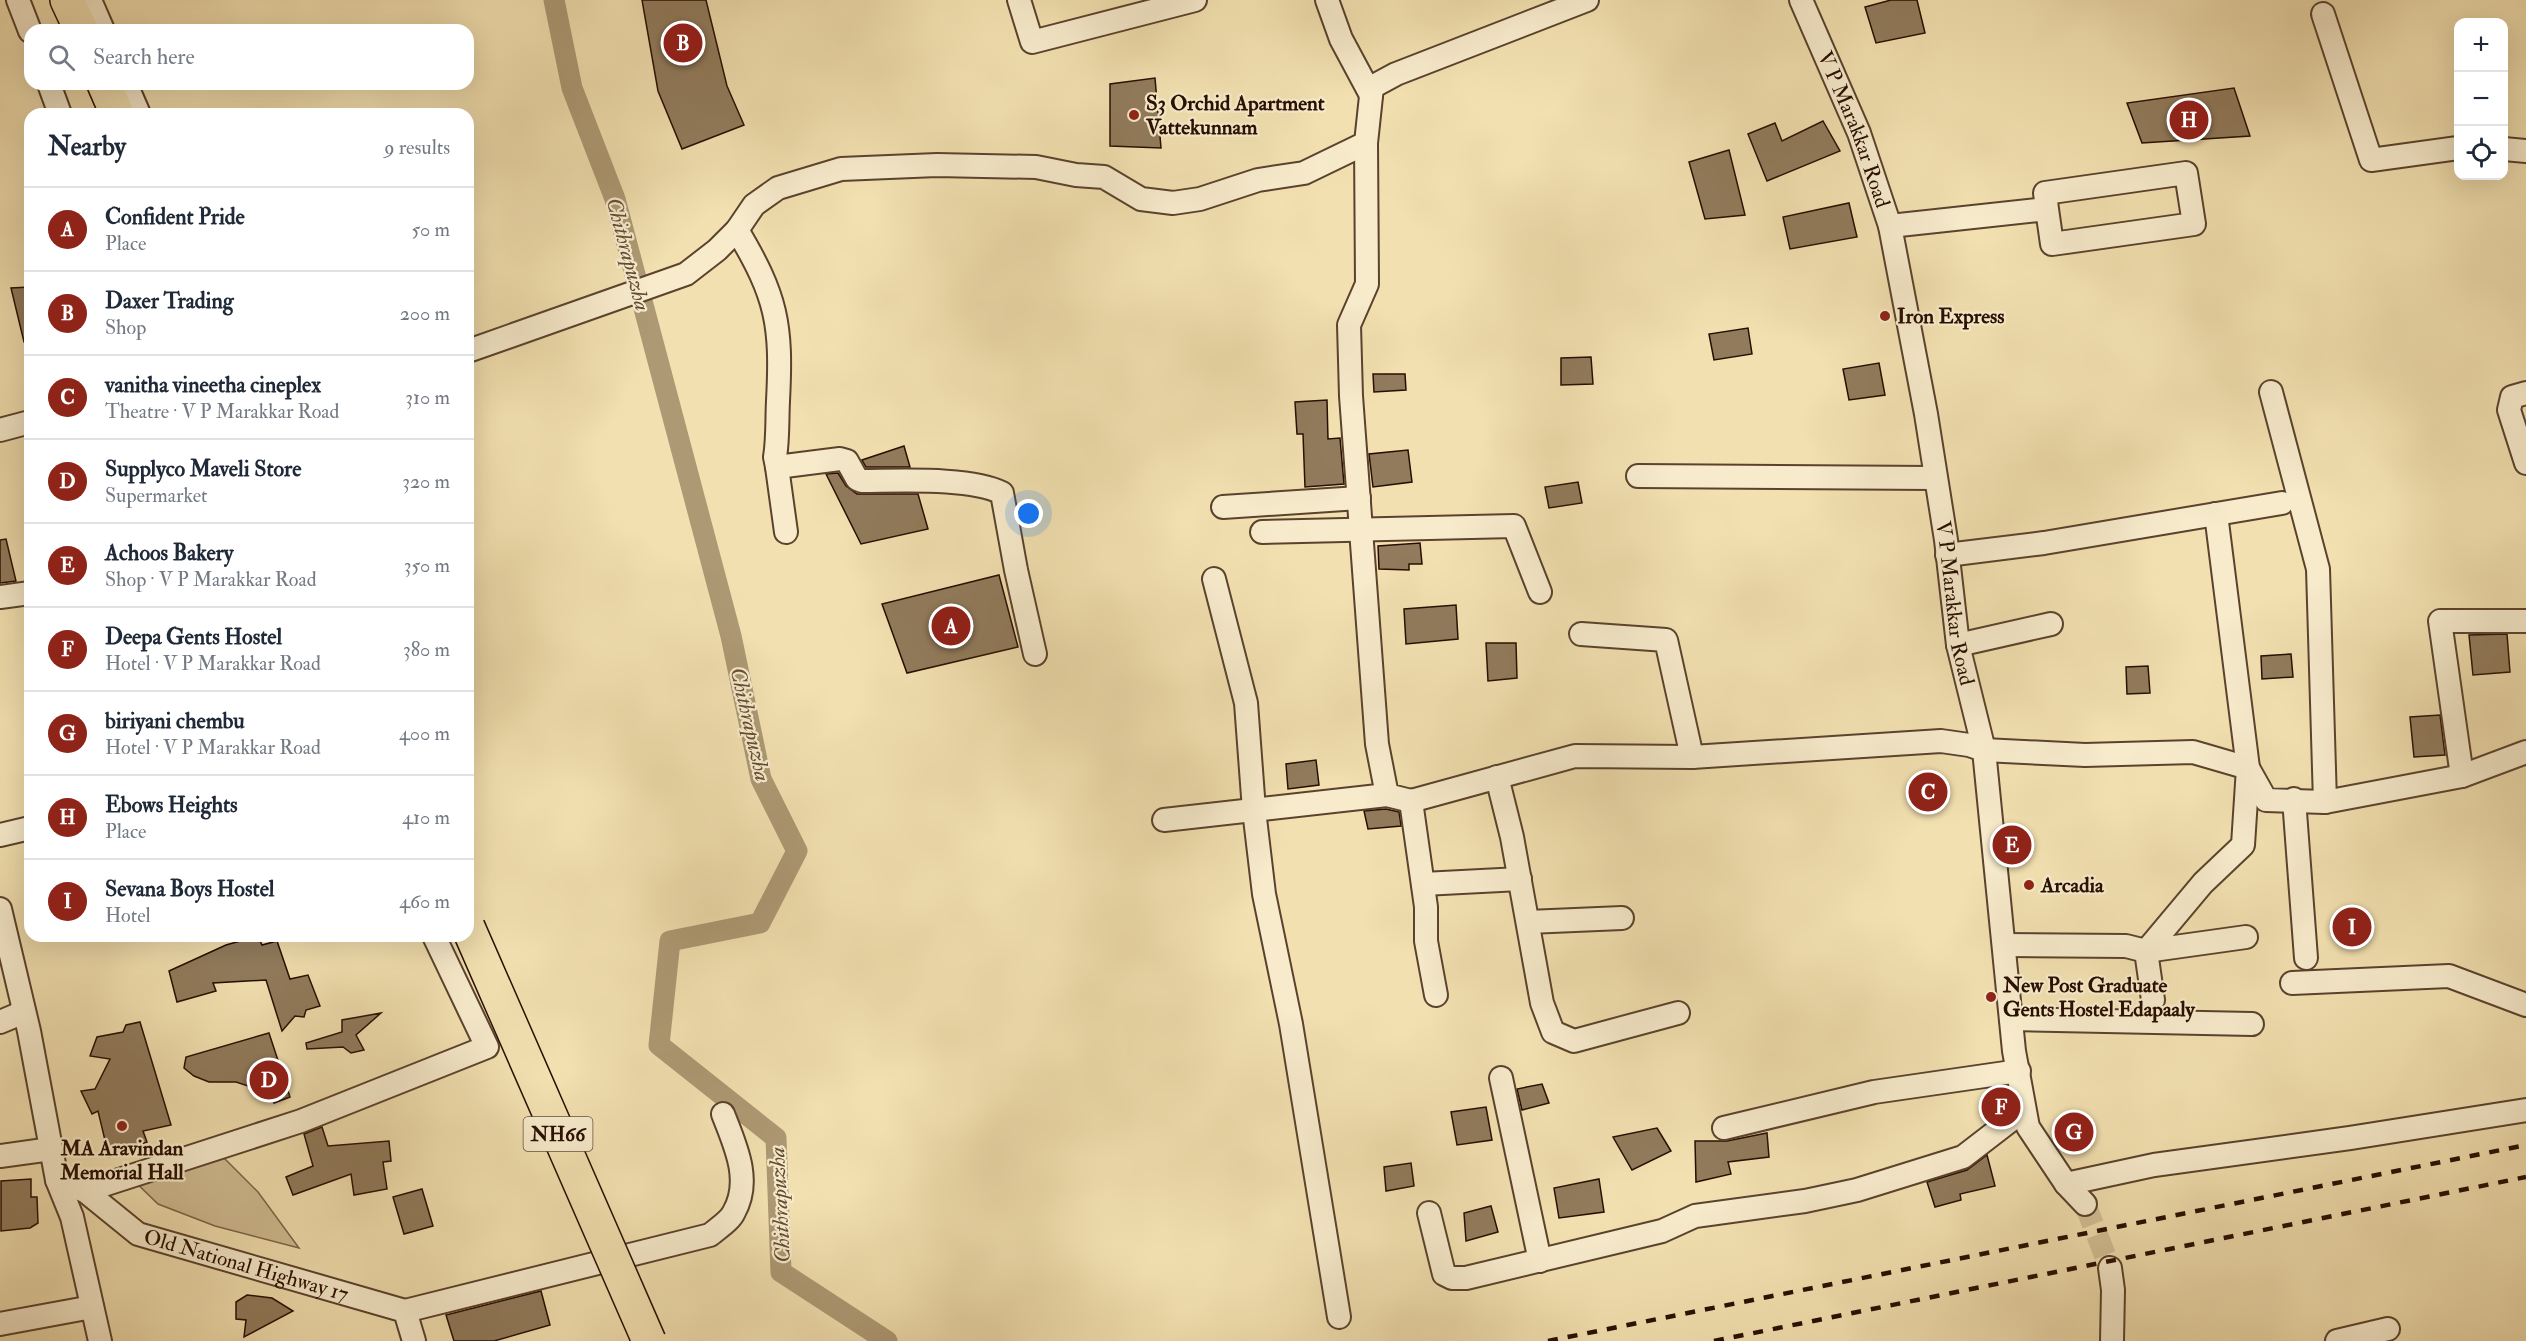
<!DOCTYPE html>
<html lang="en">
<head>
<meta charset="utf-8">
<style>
  :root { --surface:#fff; --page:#f6f6f7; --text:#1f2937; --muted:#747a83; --line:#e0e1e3; --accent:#8f2418 }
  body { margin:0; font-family:"IM FELL Double Pica",serif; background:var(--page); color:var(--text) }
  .controls { position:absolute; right:18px; top:18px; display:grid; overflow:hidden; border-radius:12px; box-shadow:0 6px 24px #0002 }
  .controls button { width:54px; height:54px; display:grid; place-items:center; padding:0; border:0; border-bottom:2px solid var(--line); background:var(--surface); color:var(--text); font:30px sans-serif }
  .you { position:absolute; left:1029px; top:514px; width:21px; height:21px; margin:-15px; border:4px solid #fff; border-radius:50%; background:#1a73e8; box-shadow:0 0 0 9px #1a73e833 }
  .badge { display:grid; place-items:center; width:39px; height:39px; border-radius:50%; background:var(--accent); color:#fff; font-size:20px; font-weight:700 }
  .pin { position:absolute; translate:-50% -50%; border:3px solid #fff; box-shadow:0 2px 6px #0006 }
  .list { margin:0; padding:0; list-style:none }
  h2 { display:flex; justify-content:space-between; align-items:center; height:78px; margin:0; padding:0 24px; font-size:26px }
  h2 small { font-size:20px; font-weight:400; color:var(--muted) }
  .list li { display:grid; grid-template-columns:39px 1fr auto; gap:18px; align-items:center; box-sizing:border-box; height:84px; padding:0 24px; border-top:2px solid var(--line) }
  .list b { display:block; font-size:22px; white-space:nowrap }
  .list p { margin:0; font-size:20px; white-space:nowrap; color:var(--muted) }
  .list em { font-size:20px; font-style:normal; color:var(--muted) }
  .icon { flex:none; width:33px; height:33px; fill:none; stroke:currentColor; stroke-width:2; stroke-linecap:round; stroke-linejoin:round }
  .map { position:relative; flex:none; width:2526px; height:1341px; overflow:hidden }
  .search { position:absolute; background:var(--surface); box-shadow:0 6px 24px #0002; left:24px; top:24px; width:450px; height:66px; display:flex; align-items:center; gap:15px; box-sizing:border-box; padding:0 21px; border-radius:18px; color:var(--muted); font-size:22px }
  .panel { position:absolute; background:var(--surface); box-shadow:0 6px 24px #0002; left:24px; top:108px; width:450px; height:834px; border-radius:18px }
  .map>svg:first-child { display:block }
  .green { fill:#d0bc92; stroke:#7c654a; stroke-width:1.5 }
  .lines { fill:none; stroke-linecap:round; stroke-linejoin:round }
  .canal { stroke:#ad9974; stroke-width:21 }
  .building { fill:#917b5c; stroke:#280e01; stroke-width:1.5 }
  .minor-tunnel { stroke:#d4c096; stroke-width:22; stroke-dasharray:22 11; stroke-linecap:butt }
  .minor-casing { stroke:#5a422d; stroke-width:26 }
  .highway-casing { stroke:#280e01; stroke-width:36 }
  .minor { stroke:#f7ebcc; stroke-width:22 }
  .highway { stroke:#f2e0b0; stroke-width:33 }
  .rail { stroke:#280e01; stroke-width:4.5; stroke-dasharray:10 10; stroke-linecap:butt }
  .highway-bridge-casing { stroke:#280e01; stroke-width:36; stroke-linecap:butt }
  .highway-bridge { stroke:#f2e0b0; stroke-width:33 }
  .poi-dot { fill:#8f2418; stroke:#f7ebcc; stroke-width:2 }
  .labels { text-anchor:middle; stroke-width:4.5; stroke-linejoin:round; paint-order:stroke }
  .shield { fill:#f7ebcc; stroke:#66503e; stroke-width:1.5 }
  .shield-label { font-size:20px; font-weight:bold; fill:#280e01 }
  .poi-label { font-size:21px; font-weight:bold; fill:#280e01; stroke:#f7ebcc; text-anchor:start }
  .street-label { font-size:21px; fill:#280e01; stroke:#f7ebcc }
  .water-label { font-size:22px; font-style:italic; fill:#644d35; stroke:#f7ebcc }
</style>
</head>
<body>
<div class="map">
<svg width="2526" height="1341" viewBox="0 0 2526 1341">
  <rect width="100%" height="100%" fill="#f2e0b0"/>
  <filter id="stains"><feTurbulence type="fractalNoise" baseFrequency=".00333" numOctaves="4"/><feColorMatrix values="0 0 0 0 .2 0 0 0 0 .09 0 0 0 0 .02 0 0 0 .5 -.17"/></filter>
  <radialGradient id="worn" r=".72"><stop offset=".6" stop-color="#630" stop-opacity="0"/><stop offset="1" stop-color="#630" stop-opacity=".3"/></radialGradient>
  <path class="green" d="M 210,1144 L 258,1192 L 299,1248 L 215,1226 L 158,1204 L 123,1170 Z"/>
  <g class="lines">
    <path class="canal" d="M 554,0 L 572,88 L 615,199 L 731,636 L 761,779 L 797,851 L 760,923 L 670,941 L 659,1045 L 776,1138 L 781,1272 L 887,1341"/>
  </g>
  <g class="building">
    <path d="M 642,0 L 706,0 L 727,86 L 744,125 L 682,149 L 658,91 Z"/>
    <path d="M 1891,0 L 1917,0 L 1925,33 L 1876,43 L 1865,7 Z"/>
    <path d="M 1155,78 L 1161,148 L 1110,146 L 1110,84 Z"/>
    <path d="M 2234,88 L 2250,136 L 2142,143 L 2127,103 Z"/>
    <path d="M 1823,121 L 1840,151 L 1767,181 L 1748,134 L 1775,123 L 1782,141 Z"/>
    <path d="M 1729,150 L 1745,215 L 1705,219 L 1689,162 Z"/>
    <path d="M 1849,203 L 1857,237 L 1790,249 L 1783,217 Z"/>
    <path d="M 30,287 L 30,341 L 24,342 L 11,288 Z"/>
    <path d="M 1748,328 L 1752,354 L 1714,360 L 1709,334 Z"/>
    <path d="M 1591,357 L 1593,384 L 1561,385 L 1561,358 Z"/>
    <path d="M 1879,363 L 1885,395 L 1849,400 L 1843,369 Z"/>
    <path d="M 1373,374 L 1405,374 L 1406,390 L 1374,392 Z"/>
    <path d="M 1327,400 L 1328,439 L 1340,438 L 1344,484 L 1305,487 L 1303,434 L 1297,434 L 1295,402 Z"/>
    <path d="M 904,446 L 910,467 L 866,467 L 862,460 Z"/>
    <path d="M 1408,450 L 1412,482 L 1373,487 L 1369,454 Z"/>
    <path d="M 838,473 L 846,486 L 857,494 L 918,494 L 928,529 L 861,544 L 826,474 Z"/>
    <path d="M 1578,482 L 1582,503 L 1549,508 L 1545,487 Z"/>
    <path d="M 6,539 L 16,581 L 0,583 L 0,540 Z"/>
    <path d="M 1420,543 L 1422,564 L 1409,564 L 1409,570 L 1379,569 L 1378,546 Z"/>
    <path d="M 999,575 L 1018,647 L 907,673 L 882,604 Z"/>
    <path d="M 1456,605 L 1458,639 L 1406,644 L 1404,609 Z"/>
    <path d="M 2507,634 L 2510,672 L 2473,675 L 2469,635 Z"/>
    <path d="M 1486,643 L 1516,643 L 1517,678 L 1488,681 Z"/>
    <path d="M 2291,654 L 2293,677 L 2262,679 L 2261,656 Z"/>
    <path d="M 2148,666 L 2150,693 L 2127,694 L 2126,667 Z"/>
    <path d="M 2440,715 L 2445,755 L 2414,757 L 2410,717 Z"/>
    <path d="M 1316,760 L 1319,785 L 1288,789 L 1286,764 Z"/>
    <path d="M 1386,809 L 1399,812 L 1401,826 L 1368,829 L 1364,811 Z"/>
    <path d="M 258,936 L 262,945 L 277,941 L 290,979 L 308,975 L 320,1006 L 306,1010 L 304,1017 L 295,1016 L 282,1031 L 266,980 L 213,983 L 216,991 L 177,1002 L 169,971 L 226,945 Z"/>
    <path d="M 381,1013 L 356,1035 L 364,1050 L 351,1053 L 343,1047 L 307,1049 L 306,1043 L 342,1032 L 342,1020 Z"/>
    <path d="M 140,1022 L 171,1125 L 143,1131 L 147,1142 L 109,1157 L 98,1111 L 92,1114 L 81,1091 L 95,1089 L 110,1059 L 90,1056 L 97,1037 L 123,1032 L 126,1025 Z"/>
    <path d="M 269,1033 L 290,1097 L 274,1103 L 267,1092 L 236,1082 L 209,1082 L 194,1076 L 184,1068 L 186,1057 Z"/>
    <path d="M 1542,1084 L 1549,1103 L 1522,1110 L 1517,1089 Z"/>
    <path d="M 1486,1107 L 1492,1140 L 1457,1145 L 1451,1112 Z"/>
    <path d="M 322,1127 L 328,1146 L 389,1141 L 391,1161 L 383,1162 L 387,1189 L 354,1195 L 351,1174 L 293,1195 L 286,1177 L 313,1166 L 304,1134 Z"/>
    <path d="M 1657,1128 L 1671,1151 L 1632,1170 L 1613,1137 Z"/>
    <path d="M 1767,1133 L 1769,1157 L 1728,1162 L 1731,1174 L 1696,1182 L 1695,1141 L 1727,1141 Z"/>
    <path d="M 1987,1155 L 1995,1186 L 1960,1194 L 1961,1200 L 1935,1207 L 1927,1182 L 1967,1170 Z"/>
    <path d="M 1411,1163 L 1414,1186 L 1386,1191 L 1384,1167 Z"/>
    <path d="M 31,1179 L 31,1197 L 37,1197 L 38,1223 L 30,1228 L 1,1231 L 1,1181 Z"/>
    <path d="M 1599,1179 L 1604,1212 L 1559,1218 L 1554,1188 Z"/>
    <path d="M 422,1189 L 433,1226 L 404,1234 L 393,1197 Z"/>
    <path d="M 1491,1206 L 1498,1232 L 1466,1241 L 1464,1213 Z"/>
    <path d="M 541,1291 L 550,1325 L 494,1341 L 454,1341 L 446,1315 Z"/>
    <path d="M 247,1295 L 272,1298 L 293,1311 L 244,1337 L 246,1320 L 236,1319 L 236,1302 Z"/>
  </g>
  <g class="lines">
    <path class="minor-tunnel" d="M 2085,1204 L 2110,1268"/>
    <g class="minor-casing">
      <g id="minor">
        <path d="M 18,0 L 30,31"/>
        <path d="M 90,0 L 103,30"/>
        <path d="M 1019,0 L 1032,42 L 1195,0"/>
        <path d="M 1327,0 L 1341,39 L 1371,95"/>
        <path id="s1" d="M 1801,0 L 1859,133 L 1890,226 L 1926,414 L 1946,540 L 1958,645 L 1984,750 L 2014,1051 L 2028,1127 L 2066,1184 L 2085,1204"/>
        <path d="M 2323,14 L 2371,160 L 2458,148"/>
        <path d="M 49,84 L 60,114"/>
        <path d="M 126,84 L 139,114"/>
        <path d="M 1366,143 L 1367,284 L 1349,325 L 1351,396 L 1377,744 L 1387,795 L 1411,801 L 1575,756 L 1692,757 L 1941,741 L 1969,745 L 1984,750 L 2085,755 L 2193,752 L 2248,768 L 2266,800 L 2325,802 L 2462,776 L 2526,752"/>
        <path d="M 2504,149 L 2526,151"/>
        <path d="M 1890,226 L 2047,209 L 2052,244 L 2194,224 L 2186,173 L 2045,193 L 2047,209"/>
        <path d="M 737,230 C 777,297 782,324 778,401 C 777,420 778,439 775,457 L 777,467 L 840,459 L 847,461 L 857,479 L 862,481 C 899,481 971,477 1002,493 L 1016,570 L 1035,654"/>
        <path d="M 468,351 L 686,274 L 717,250 L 737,230 L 754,205 L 778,188 L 841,169 L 937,165 L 1036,167 L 1076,175 L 1104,177 L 1141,199 L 1173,203 L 1200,199 L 1258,180 L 1304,173 L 1366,143 L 1372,87 L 1396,74 L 1587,0"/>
        <path d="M 2271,392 L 2318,569 L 2325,802"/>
        <path d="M 2526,393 L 2512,397 L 2509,410 L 2526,463"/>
        <path d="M 0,430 L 30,422"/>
        <path d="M 777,467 L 786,532"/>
        <path d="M 1638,476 L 1934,478"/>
        <path d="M 1223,507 L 1359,498"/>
        <path d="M 1262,532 L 1514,526 L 1540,592"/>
        <path d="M 1947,555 L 2044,543 L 2282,503"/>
        <path d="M 1214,579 L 1246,703 L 1254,810 L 1264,894 L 1291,1024 L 1339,1317"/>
        <path d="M 0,597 L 30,593"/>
        <path d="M 1581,634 L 1666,640 L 1692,757"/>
        <path d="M 1958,645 L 2051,624"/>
        <path d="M 2462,776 L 2440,621 L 2526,621"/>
        <path d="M 1497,777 L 1512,837 L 1542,1003 L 1553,1032 L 1574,1041 L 1678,1013"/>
        <path d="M 2294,799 L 2306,958"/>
        <path d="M 1411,801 L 1426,907 L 1426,941 L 1436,995"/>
        <path d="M 1164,820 L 1387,795"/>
        <path d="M 0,835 L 30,828"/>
        <path d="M 1423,884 L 1520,879"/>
        <path id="s2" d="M 0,909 L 29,1031 L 57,1180 L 85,1191 L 138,1234 L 405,1311 L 414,1341"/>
        <path d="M 1528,922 L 1622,918"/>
        <path d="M 2004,945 L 2126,946 L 2146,951 L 2153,1000"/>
        <path d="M 2146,951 L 2203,883 L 2243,845 L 2248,768 L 2216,514"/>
        <path d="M 2146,951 L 2246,937"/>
        <path d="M 2292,983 L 2449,976 L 2526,1005"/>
        <path d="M 2011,1019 L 2252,1024"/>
        <path d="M 0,1022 L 24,1012"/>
        <path d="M 1501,1078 L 1540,1261"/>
        <path d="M 1724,1128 L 1874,1092 L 2019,1071"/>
        <path d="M 0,1156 L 51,1149"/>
        <path d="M 57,1180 L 72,1217 L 100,1341"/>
        <path d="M 2066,1184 L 2154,1165 L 2350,1138 L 2526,1110"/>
        <path d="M 85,1191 L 301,1121 L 487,1047 L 434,936"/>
        <path d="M 1429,1213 L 1444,1274 L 1452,1278 L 1466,1278 L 1662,1231 L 1695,1216 L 1805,1201 L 1857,1190 L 1963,1157 L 2024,1110"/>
        <path d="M 2110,1268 L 2113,1290 L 2112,1341"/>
        <path d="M 405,1311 L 710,1235 C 718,1228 730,1221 734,1212 C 752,1180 735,1145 723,1114"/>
        <path d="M 0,1324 L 92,1307"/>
        <path d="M 2337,1341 L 2388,1329"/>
      </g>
    </g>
    <g class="highway-casing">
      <g id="highway">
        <path d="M 67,0 L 81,30"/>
        <path d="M 104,84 L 117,114"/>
      </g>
    </g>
    <use href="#minor" class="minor"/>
    <use href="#highway" class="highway"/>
    <g class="rail">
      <path d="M 1548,1341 L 2526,1145"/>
      <path d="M 1714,1341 L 2526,1177"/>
    </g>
    <g class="highway-bridge-casing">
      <path id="highway-bridge" d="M 468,927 L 649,1341"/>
    </g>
    <use href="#highway-bridge" class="highway-bridge"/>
  </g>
  <g class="poi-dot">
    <circle cx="1134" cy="115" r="6"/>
    <circle cx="1885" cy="316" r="6"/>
    <circle cx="2029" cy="885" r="6"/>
    <circle cx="1991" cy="997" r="6"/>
    <circle cx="122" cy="1126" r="6"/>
  </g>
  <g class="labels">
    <rect class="shield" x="523.5" y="1117" width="69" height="34" rx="4.5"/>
    <g class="shield-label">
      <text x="558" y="1141">NH66</text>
    </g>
    <g class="poi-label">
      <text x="1146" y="110">S3 Orchid Apartment<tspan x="1146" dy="24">Vattekunnam</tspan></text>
      <text x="1897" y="323">Iron Express</text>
      <text x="2041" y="892">Arcadia</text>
      <text x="2003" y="992">New Post Graduate<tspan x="2003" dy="24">Gents Hostel Edapaaly</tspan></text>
      <text x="122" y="1155" text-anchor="middle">MA Aravindan<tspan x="122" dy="24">Memorial Hall</tspan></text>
    </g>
    <g class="street-label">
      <text dy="7" stroke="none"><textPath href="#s1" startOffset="140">V P Marakkar Road</textPath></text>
      <text dy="7" stroke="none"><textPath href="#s1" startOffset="626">V P Marakkar Road</textPath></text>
      <text dy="7" stroke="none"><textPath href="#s2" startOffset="488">Old National Highway 17</textPath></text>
    </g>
    <g class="water-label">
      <text transform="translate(629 254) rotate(75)" y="8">Chithrapuzha</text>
      <text transform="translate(751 724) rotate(77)" y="8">Chithrapuzha</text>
      <text transform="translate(779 1205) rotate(-93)" y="8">Chithrapuzha</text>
    </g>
  </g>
  <rect width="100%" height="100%" filter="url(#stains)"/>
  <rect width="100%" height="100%" fill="url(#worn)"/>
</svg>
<div class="controls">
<button>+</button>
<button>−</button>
<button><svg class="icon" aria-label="locate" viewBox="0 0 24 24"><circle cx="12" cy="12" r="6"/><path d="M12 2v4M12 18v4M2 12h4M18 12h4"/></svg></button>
</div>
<div class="you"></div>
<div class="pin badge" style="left:951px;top:626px">A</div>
<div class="pin badge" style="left:683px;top:43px">B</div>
<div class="pin badge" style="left:1928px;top:792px">C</div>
<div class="pin badge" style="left:269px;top:1080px">D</div>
<div class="pin badge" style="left:2012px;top:845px">E</div>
<div class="pin badge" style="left:2001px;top:1107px">F</div>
<div class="pin badge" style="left:2074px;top:1132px">G</div>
<div class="pin badge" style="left:2189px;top:120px">H</div>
<div class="pin badge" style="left:2352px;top:927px">I</div>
<div class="search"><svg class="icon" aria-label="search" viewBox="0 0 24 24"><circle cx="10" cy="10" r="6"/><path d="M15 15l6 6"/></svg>Search here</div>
<section class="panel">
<h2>Nearby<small>9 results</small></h2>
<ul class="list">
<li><span class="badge">A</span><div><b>Confident Pride</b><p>Place</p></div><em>50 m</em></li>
<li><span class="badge">B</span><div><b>Daxer Trading</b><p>Shop</p></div><em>200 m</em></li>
<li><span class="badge">C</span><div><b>vanitha vineetha cineplex</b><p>Theatre · V P Marakkar Road</p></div><em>310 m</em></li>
<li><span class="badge">D</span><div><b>Supplyco Maveli Store</b><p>Supermarket</p></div><em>320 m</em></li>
<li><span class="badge">E</span><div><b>Achoos Bakery</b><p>Shop · V P Marakkar Road</p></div><em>350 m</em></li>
<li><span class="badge">F</span><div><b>Deepa Gents Hostel</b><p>Hotel · V P Marakkar Road</p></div><em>380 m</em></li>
<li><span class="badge">G</span><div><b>biriyani chembu</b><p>Hotel · V P Marakkar Road</p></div><em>400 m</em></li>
<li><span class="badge">H</span><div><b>Ebows Heights</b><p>Place</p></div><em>410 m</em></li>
<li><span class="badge">I</span><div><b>Sevana Boys Hostel</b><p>Hotel</p></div><em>460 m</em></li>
</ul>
</section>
</div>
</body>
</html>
